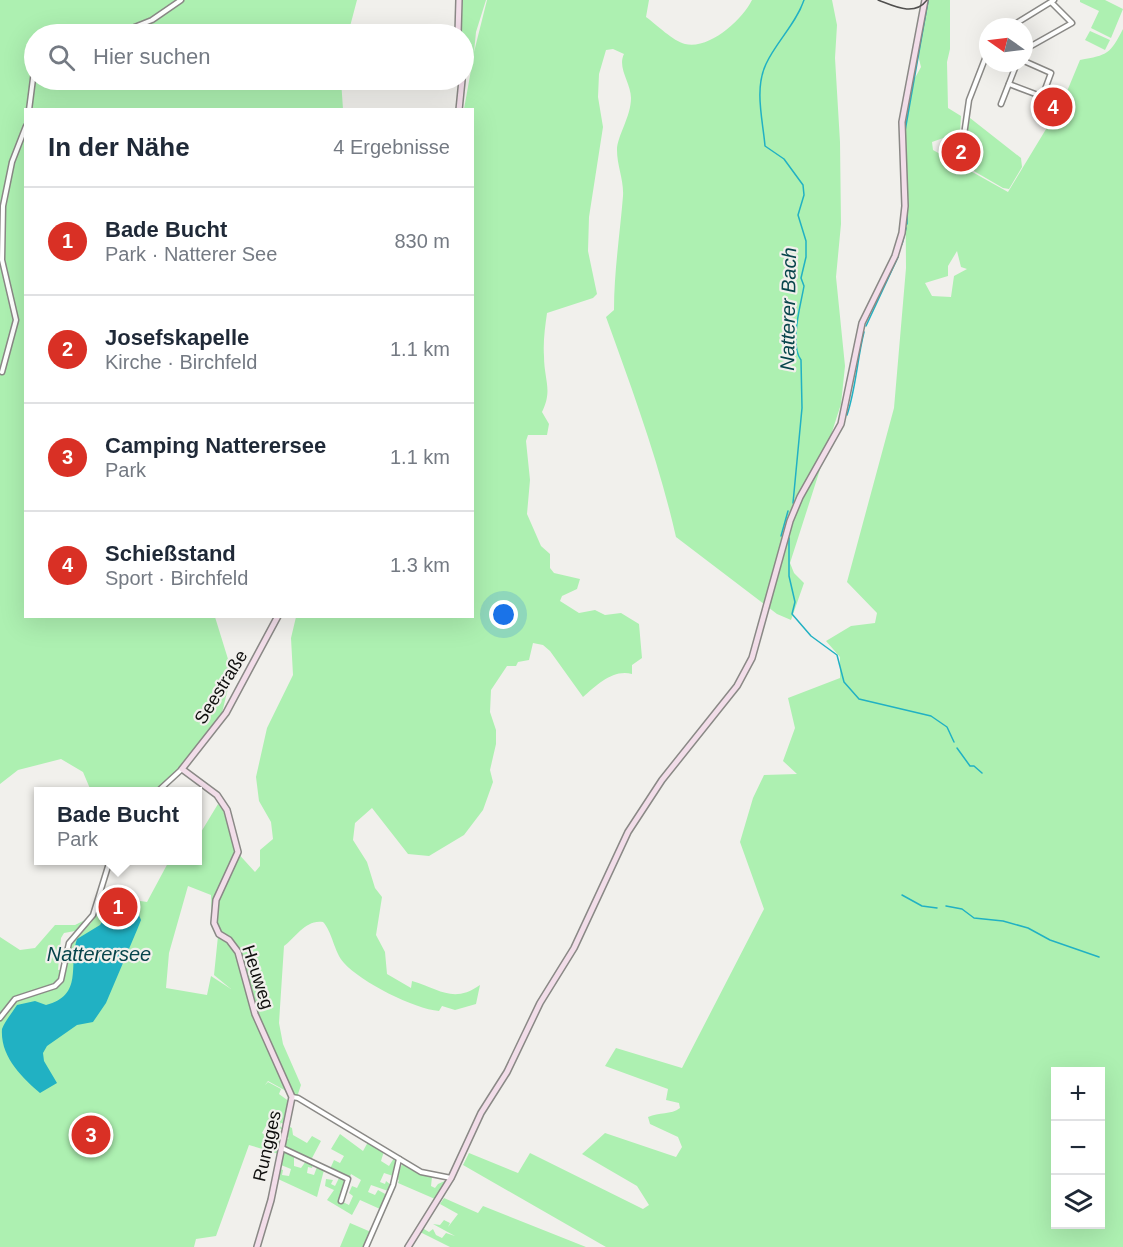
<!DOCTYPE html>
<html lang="de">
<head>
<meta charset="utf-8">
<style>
  :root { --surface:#fff; --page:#f6f6f7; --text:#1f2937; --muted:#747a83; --line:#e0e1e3; --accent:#d93025 }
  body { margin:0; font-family:Arial,sans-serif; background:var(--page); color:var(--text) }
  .controls { position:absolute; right:18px; bottom:18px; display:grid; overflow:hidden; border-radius:0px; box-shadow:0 6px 24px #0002 }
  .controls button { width:54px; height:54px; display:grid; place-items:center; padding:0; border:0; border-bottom:2px solid var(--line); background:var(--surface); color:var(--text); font:30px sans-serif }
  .compass { position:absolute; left:979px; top:18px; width:54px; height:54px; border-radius:50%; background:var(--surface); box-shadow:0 6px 24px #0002; rotate:284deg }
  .you { position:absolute; left:504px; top:615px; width:21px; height:21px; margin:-15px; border:4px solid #fff; border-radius:50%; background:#1a73e8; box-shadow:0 0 0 9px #1a73e833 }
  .badge { display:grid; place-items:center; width:39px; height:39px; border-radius:50%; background:var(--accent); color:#fff; font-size:20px; font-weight:700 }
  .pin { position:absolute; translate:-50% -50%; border:3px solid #fff; box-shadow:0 2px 6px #0006 }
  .popup { position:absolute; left:34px; top:787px; width:168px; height:78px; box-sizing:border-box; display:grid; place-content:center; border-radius:0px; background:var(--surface); filter:drop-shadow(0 2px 4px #0005); font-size:20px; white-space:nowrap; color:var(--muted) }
  .popup b { font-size:22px; color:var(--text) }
  .popup::after { content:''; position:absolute; left:50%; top:100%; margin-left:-12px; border:12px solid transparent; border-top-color:var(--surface) }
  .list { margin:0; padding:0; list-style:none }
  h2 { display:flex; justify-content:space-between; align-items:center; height:78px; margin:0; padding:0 24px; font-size:26px }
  h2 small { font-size:20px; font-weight:400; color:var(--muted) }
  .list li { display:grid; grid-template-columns:39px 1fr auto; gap:18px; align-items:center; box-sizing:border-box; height:108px; padding:0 24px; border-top:2px solid var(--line) }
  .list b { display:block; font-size:22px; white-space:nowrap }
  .list p { margin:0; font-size:20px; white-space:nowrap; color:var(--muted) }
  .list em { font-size:20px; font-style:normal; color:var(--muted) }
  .icon { flex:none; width:33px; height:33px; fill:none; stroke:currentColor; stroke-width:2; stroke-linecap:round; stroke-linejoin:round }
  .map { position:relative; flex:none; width:1123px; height:1247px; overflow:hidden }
  .search { position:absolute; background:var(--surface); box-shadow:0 6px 24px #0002; left:24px; top:24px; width:450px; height:66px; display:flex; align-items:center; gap:15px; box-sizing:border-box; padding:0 21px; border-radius:33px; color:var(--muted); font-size:22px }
  .panel { position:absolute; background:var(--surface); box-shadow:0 6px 24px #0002; left:24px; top:108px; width:450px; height:510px; border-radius:0px }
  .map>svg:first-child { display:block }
  .green { fill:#adf0b1; fill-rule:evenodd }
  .water { fill:#21b1c3 }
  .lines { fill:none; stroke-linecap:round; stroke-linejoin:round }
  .stream { stroke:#21b1c3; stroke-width:1.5 }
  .street-casing { stroke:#8a8986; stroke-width:7 }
  .secondary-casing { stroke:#8a8986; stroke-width:8 }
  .street { stroke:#fff; stroke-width:4 }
  .secondary { stroke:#f2dde9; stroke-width:5 }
  .tram { stroke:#504f4e; stroke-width:1.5 }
  .labels { text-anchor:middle; stroke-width:4.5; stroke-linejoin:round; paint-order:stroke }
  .street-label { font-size:18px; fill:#10100f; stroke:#f1f0ec }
  .water-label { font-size:20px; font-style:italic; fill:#07444b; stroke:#f1f0ec }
</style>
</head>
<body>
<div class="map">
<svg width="1123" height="1247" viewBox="0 0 1123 1247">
  <rect width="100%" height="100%" fill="#f1f0ec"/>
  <g class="green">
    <path d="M 0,0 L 357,0 L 348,34 L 34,34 L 34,80 L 341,80 L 343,109 L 26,110 L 26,616 L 215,617 L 232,672 L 221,717 L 180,767 L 155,791 L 91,791 L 83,772 L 61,759 L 18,770 L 0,784 Z"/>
    <path d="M 462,0 L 486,0 L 476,32 L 474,52 L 487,0 L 649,0 L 646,17 C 657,25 673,41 685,44 C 709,50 742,20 752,0 L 832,0 L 837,25 L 835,58 L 840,142 L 841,224 L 836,277 L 845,366 L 841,404 L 790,563 L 794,573 L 804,583 L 791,620 L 777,614 L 676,537 C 659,462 632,389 606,317 L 614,310 C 614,271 620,234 623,196 C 624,180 617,166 617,150 C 617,136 631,117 631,98 C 631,83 617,68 624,54 L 613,49 L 606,50 L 599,74 L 598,97 L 603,127 L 589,217 L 588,251 L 597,294 L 593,298 L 547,313 C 545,327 543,342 544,356 C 544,380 553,390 542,412 L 549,424 L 547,435 L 528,435 L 526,441 L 530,480 L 527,514 L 541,546 L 550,554 L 550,568 L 554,573 L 580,579 L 577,589 L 562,596 L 560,601 L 579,613 L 595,610 L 605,615 L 621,613 L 639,624 L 642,658 L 632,665 L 632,674 C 613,669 597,685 583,697 L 550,651 L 543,645 L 533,643 L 529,660 L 518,662 L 516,666 L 507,666 L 491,690 L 490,712 L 496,730 L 496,744 L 490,770 L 493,782 L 483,810 L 464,835 L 429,856 L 408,854 L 372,808 L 355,823 L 353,840 L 367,862 L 375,888 L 382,897 L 376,935 L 385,952 L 387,974 L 411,988 L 412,981 C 440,989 453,1004 480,985 L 476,1004 L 455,1010 L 442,1006 L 439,1011 C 414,1009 361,982 344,963 C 334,952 332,931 323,922 C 306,919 296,937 284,946 L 279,1023 L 283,1044 L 301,1085 L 297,1097 L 268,1081 L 265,1085 L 268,1082 L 281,1089 L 279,1094 L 290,1102 L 285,1124 L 281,1123 L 280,1126 L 284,1130 L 267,1124 L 262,1133 L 270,1138 L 273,1130 L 283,1132 L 279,1154 L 249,1145 L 216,1236 L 196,1239 L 194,1247 L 0,1247 L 0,937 L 20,950 L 35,948 L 55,925 L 75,925 L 87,919 L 75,931 L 64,933 L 61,938 L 58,970 L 62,970 L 64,976 L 67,951 L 74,937 L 91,923 L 101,895 L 147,902 L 169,861 L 198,860 L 198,837 L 218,804 L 223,810 L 235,850 L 255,872 L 260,866 L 260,850 L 273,839 L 271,822 L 259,801 L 256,777 L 267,728 L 293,675 L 291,638 L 296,617 L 472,616 L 472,110 L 464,109 L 471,70 L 464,69 L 464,34 L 461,34 ZM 188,886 L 211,895 L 212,920 L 218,936 L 214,975 L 231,989 L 211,976 L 207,995 L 166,988 L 169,953 Z"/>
    <path d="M 927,0 L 950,0 L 950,49 L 947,62 L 948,108 L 961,116 L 960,132 L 932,142 L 933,150 L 1008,192 L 1063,101 L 1080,60 C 1108,55 1110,54 1123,29 L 1123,1247 L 606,1247 L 463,1165 L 469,1153 L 518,1173 L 530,1153 L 643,1209 L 649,1205 L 637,1186 L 582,1154 L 605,1133 L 676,1157 L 682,1147 L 678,1137 L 650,1124 L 648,1117 C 659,1112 671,1115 680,1108 L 679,1103 L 666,1100 L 668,1089 L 605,1066 L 616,1048 L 682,1068 L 764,909 L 740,842 L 753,798 L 764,775 L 797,774 L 783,761 L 795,728 L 788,698 L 840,678 L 840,657 L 826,641 L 851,626 L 875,623 L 877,613 L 847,582 L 894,408 L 906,268 L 905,124 L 910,87 L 921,67 L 918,55 ZM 957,251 L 961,267 L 967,269 L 954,276 L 951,297 L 932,296 L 925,283 L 948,276 L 948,266 ZM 1056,1072 L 1100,1072 L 1100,1224 L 1056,1224 Z"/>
    <path d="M 1080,0 L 1105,0 L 1123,9 L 1111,38 L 1091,28 L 1099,11 L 1080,2 Z"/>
    <path d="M 1090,31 L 1110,40 L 1105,50 L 1085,40 Z"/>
    <path d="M 970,118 L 1021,158 L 1022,167 L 1009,189 L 1003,188 L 967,167 L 969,163 L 961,158 L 967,144 L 965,141 Z"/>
    <path d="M 290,1127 L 292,1128 L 293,1135 L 307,1143 L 312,1136 L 321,1141 L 311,1160 L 284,1147 L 286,1140 L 289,1138 L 287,1137 Z"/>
    <path d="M 340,1134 L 363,1151 L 368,1142 L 384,1151 L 381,1161 L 389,1166 L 394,1158 L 398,1160 L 393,1176 L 384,1173 L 380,1182 L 385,1184 L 386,1181 L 391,1185 L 388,1191 L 371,1185 L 368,1192 L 375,1195 L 378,1190 L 387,1195 L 380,1209 L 360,1200 L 352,1215 L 327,1200 L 334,1190 L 325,1186 L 326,1179 L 333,1180 L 331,1184 L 335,1186 L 339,1178 L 346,1181 L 339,1200 L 349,1205 L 353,1196 L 349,1193 L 352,1186 L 357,1188 L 361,1180 L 351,1174 L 349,1179 L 330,1169 L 334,1160 L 340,1163 L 344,1156 L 331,1149 Z"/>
    <path d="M 284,1150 L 294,1155 L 294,1166 L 301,1168 L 306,1161 L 313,1164 L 312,1168 L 308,1167 L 307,1173 L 314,1175 L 317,1167 L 324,1170 L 317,1197 L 278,1179 L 280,1169 L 283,1170 L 282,1175 L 289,1176 L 291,1169 L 281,1165 Z"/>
    <path d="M 402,1164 L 422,1175 L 432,1177 L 431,1186 L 435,1188 L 438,1184 L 447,1180 L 435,1199 L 398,1183 L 399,1180 L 396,1179 Z"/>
    <path d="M 444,1198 L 478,1213 L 483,1206 L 586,1247 L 450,1247 L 418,1231 L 426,1223 L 424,1229 L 429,1232 L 433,1229 L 436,1235 L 442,1238 L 446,1233 L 455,1236 L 433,1224 L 440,1225 L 444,1220 L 450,1223 L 448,1227 L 458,1214 L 440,1204 Z"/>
    <path d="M 350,1223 L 371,1232 L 365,1247 L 340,1247 Z"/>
  </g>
  <path class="water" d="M 118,907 L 139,915 L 141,920 L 137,930 L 106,1003 L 93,1022 L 77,1025 L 47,1046 L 43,1053 L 44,1061 L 57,1083 L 40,1093 C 23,1078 0,1057 2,1029 C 5,1021 12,1013 17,1005 L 35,1001 L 46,1005 C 84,995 68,966 77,939 L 100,925 L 110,909 Z"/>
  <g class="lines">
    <g class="stream">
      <path d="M 905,131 L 928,1"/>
      <path d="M 907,224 L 907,192"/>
      <path d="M 902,244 L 906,228"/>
      <path d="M 866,326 L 898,257"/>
      <path d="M 847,415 C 856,388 857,360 864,332"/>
      <path d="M 793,503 L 802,408 L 801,360 C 789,344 801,304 804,286 L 801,278 L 806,257 L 806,241 L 798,215 L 804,195 L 803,185 L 784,159 L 765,146 C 763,121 754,89 766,64 C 776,42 796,24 804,0"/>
      <path d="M 781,536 L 788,511"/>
      <path d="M 789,538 L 789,576 L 795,602 L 792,614 L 811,636 L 837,655 L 844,682 L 859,699 L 931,716 L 947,727 L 954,742"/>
      <path d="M 957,748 L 970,766 L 974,766 L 982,773"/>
      <path d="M 902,895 L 922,906 L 937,908"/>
      <path d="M 946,906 L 962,909 L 974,918 L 1003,921 L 1028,928 L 1050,940 L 1099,957"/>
    </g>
    <g class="street-casing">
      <g id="street">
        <path d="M 1010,27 L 1054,0"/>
        <path d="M 117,34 L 152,20 L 181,0"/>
        <path d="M 1024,50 L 1072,23 L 1052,3"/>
        <path d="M 1009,84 L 1038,95 L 1044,92 L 1051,73 L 1024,61"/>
        <path d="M 1001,104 L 1017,63"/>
        <path d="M 29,110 L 34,71"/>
        <path d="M 952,163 L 964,135 L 969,100 L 988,51"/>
        <path d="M 2,372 L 16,320 L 2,260 L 3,206 L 12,162 L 26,126"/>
        <path d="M 157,792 L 182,769"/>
        <path d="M 0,1018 L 15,999 L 55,986 L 61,980 L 69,943 L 93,915 L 110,860"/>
        <path d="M 292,1097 L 298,1098 L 421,1172 L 451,1178"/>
        <path d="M 282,1148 L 348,1179 L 341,1201"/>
        <path d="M 366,1247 L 393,1185 L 399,1159"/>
      </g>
    </g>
    <g class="secondary-casing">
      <g id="secondary">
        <path d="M 458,34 L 459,0"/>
        <path d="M 459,110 L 462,80"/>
        <path d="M 257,1247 L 271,1200 L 292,1097 L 255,1014 L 238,952 L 229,940 L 219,934 L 214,923 L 216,900 L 238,852 L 227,810 L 217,795 L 182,769 L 226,713 L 278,616"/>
        <path d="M 408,1247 L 451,1178 L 481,1113 L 507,1072 L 540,1003 L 574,948 L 628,832 L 662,780 L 737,686 L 752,658 L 790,521 L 800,497 L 841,424 L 862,323 L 895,256 L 902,233 L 905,206 L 902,122 L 925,0"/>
      </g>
    </g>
    <use href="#street" class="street"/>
    <use href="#secondary" class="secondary"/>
    <path class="tram" d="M 878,0 C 894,6 914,17 927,0"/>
  </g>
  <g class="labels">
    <g class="street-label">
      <text transform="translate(221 687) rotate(-58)" y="6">Seestraße</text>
      <text transform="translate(258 977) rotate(72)" y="6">Heuweg</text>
      <text transform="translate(267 1146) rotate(-77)" y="6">Rungges</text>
    </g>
    <g class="water-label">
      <text transform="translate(788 309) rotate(-89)" y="7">Natterer Bach</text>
      <text x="99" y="961">Natterersee</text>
    </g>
  </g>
</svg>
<div class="controls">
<button>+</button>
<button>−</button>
<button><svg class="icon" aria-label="layers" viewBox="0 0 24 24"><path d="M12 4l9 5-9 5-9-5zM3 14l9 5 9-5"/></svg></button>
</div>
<svg class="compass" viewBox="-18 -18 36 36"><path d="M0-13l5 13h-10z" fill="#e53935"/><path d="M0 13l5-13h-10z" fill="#747a83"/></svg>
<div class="you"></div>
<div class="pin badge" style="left:118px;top:907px">1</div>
<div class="popup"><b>Bade Bucht</b>Park</div>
<div class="pin badge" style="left:961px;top:152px">2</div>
<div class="pin badge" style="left:91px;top:1135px">3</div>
<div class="pin badge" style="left:1053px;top:107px">4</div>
<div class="search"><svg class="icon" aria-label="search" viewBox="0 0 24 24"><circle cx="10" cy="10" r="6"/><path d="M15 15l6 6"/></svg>Hier suchen</div>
<section class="panel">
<h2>In der Nähe<small>4 Ergebnisse</small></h2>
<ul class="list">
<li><span class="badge">1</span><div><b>Bade Bucht</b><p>Park · Natterer See</p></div><em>830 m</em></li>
<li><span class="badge">2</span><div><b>Josefskapelle</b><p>Kirche · Birchfeld</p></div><em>1.1 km</em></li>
<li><span class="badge">3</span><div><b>Camping Natterersee</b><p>Park</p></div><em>1.1 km</em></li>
<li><span class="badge">4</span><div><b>Schießstand</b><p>Sport · Birchfeld</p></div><em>1.3 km</em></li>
</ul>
</section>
</div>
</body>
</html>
